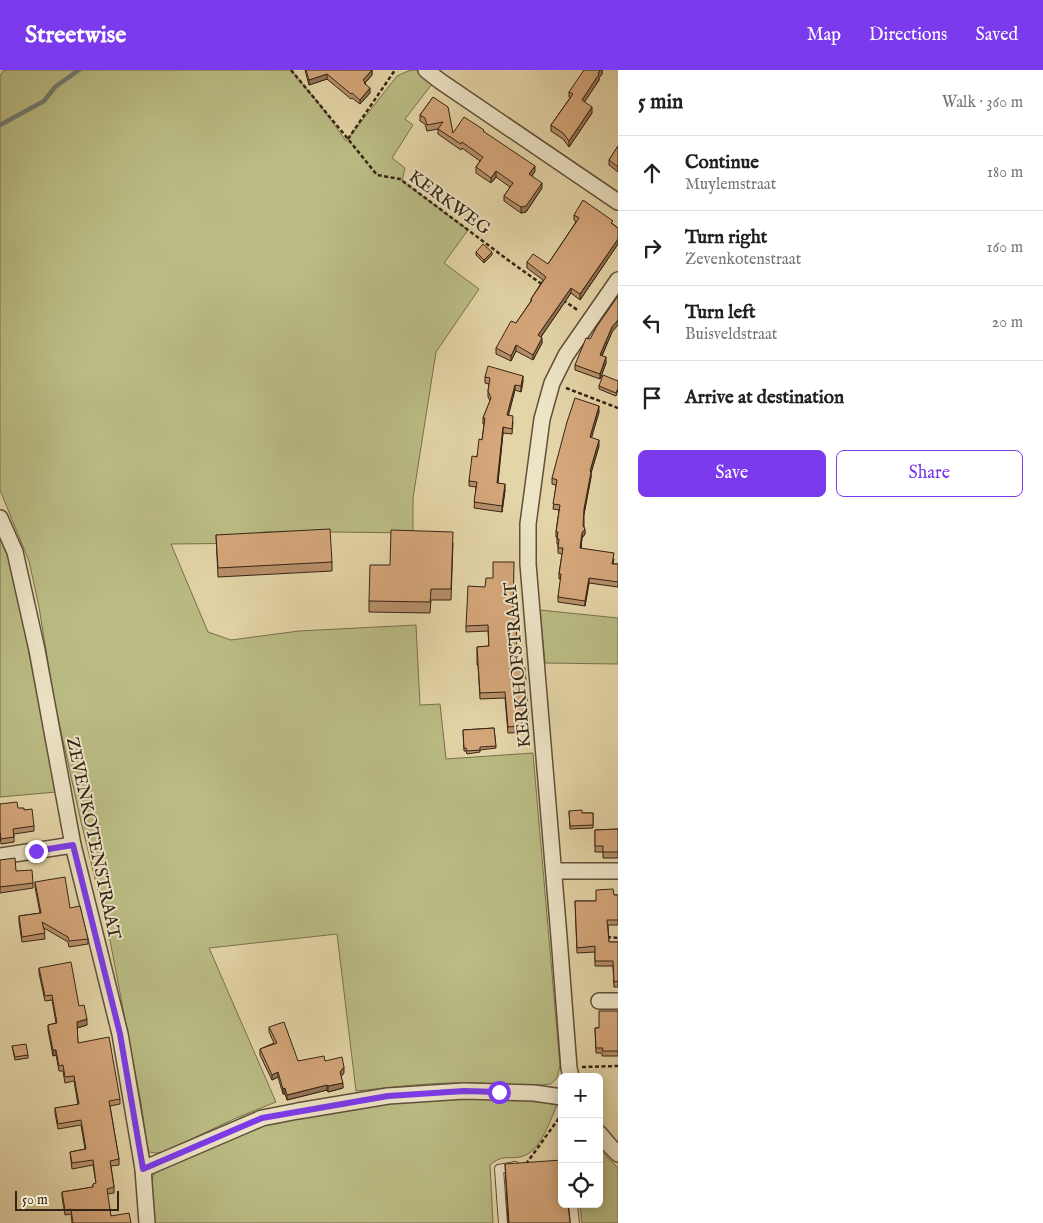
<!DOCTYPE html>
<html lang="en">
<head>
<meta charset="utf-8">
<style>
  :root { --surface:#fff; --page:#f6f6f6; --text:#202124; --muted:#757577; --line:#e0e0e0; --accent:#7c3aed }
  body { margin:0; font-family:"IM FELL English",serif; background:var(--page); color:var(--text) }
  .controls { position:absolute; right:15px; bottom:15px; display:grid; overflow:hidden; border-radius:8px; box-shadow:0 2px 12px #0003 }
  .controls button { width:45px; height:45px; display:grid; place-items:center; padding:0; border:0; border-bottom:1px solid var(--line); background:var(--surface); color:var(--text); font:25px sans-serif }
  .scale { position:absolute; left:15px; bottom:12px; width:104px; box-sizing:border-box; padding-left:5px; border:2px solid #352314; border-top:0; font-size:14px; line-height:18px; white-space:nowrap; color:#352314; -webkit-text-stroke:4px #ede4c6; paint-order:stroke }
  .stop { position:absolute; width:15px; height:15px; margin:-11px; border:4px solid #7c3aed; border-radius:50%; background:#fff }
  .stop.end { background:#7c3aed; border-color:#fff; box-shadow:0 1px 5px #0008 }
  .list { margin:0; padding:0; list-style:none }
  h2 { display:flex; justify-content:space-between; align-items:center; height:65px; margin:0; padding:0 20px; font-size:21px }
  h2 small { font-size:16px; font-weight:400; color:var(--muted) }
  .list li { display:grid; grid-template-columns:32px 1fr auto; gap:15px; align-items:center; box-sizing:border-box; height:75px; padding:0 20px; border-top:1px solid var(--line) }
  .list b { display:block; font-size:19px; white-space:nowrap }
  .list p { margin:0; font-size:16px; white-space:nowrap; color:var(--muted) }
  .list em { font-size:16px; font-style:normal; color:var(--muted) }
  .actions { display:flex; gap:10px; padding:15px 20px }
  .actions a { flex:1; padding:11px 0; border:1px solid var(--accent); border-radius:8px; text-align:center; font-size:18px; color:var(--accent) }
  .actions .main { background:var(--accent); color:#fff }
  .icon { flex:none; width:28px; height:28px; fill:none; stroke:currentColor; stroke-width:2; stroke-linecap:round; stroke-linejoin:round }
  .map { position:relative; flex:none; width:618px; height:1153px; overflow:hidden }
  header { display:flex; align-items:center; gap:30px; box-sizing:border-box; height:70px; padding:0 25px; background:var(--accent); color:#fff }
  header strong { font-size:24px }
  nav { display:flex; gap:28px; margin-inline-start:auto; font-size:18px }
  main { display:flex }
  aside { flex:1; background:var(--surface) }
  .map>svg:first-child { display:block }
  .green { fill:#babc84; stroke:#78704c }
  .lines { fill:none; stroke-linecap:round; stroke-linejoin:round }
  .stream { stroke:#707c71; stroke-width:4.5 }
  .service-casing { stroke:#615039; stroke-width:10 }
  .minor-casing { stroke:#615039; stroke-width:18 }
  .path { stroke:#352314; stroke-width:2.5; stroke-dasharray:4 2.5; stroke-linecap:butt }
  .service { stroke:#ede4c6; stroke-width:8 }
  .minor { stroke:#ede4c6; stroke-width:15 }
  .wall { fill:#b7906a; stroke:#352314 }
  .shaded-wall { fill:#957556; stroke:#352314 }
  .building { fill:#d5a77b; stroke:#352314 }
  .route { stroke:#7c3aed; stroke-width:6 }
  .labels { text-anchor:middle; stroke-width:4; stroke-linejoin:round; paint-order:stroke }
  .street-label { font-size:18px; fill:#352314; stroke:#ede4c6 }
</style>
</head>
<body>
<header>
<strong>Streetwise</strong>
<nav><a>Map</a><a>Directions</a><a>Saved</a></nav>
</header>
<main>
<div class="map">
<svg width="618" height="1153" viewBox="0 0 618 1153">
  <rect width="100%" height="100%" fill="#e4d5a8"/>
  <filter id="stains"><feTurbulence type="fractalNoise" baseFrequency=".004" numOctaves="4"/><feColorMatrix values="0 0 0 0 .2 0 0 0 0 .09 0 0 0 0 .02 0 0 0 .5 -.17"/></filter>
  <radialGradient id="worn" r=".72"><stop offset=".6" stop-color="#630" stop-opacity="0"/><stop offset="1" stop-color="#630" stop-opacity=".3"/></radialGradient>
  <g class="green">
    <path d="M 4,0 L 291,0 L 320,35 L 346,71 L 397,6 C 404,3 408,0 416,0 L 432,14 L 405,49 L 413,55 L 392,88 L 405,98 L 402,111 L 468,160 L 444,193 L 479,219 L 436,282 L 413,428 L 413,463 L 334,462 L 263,462 L 263,473 L 171,474 L 208,562 L 231,570 L 299,561 L 416,555 L 420,635 L 440,634 L 446,689 L 533,683 L 560,996 L 557,1008 L 551,1014 C 525,1017 498,1013 471,1013 C 432,1012 394,1017 356,1021 L 337,864 L 209,878 L 276,1032 L 236,1048 L 164,1082 L 156,1083 L 149,1082 L 147,1075 L 141,1033 L 109,865 L 81,752 L 54,630 L 39,537 L 29,491 L 0,420 L 0,6 Z"/>
    <path d="M 0,463 L 13,500 L 56,722 L 0,727 Z"/>
    <path d="M 540,540 L 618,548 L 618,594 L 545,593 Z"/>
    <path d="M 463,1026 L 524,1029 L 557,1035 C 549,1053 540,1083 520,1087 C 507,1089 501,1085 490,1095 L 493,1153 L 154,1153 L 151,1114 L 154,1103 L 161,1096 L 268,1051 L 377,1033 Z"/>
    <path d="M 599,1079 L 618,1098 L 618,1153 L 582,1153 L 580,1134 L 599,1134 Z"/>
  </g>
  <g class="lines">
    <path class="stream" d="M 0,55 L 44,31 L 55,17 L 79,0"/>
    <g class="service-casing">
      <g id="service">
        <path d="M 573,1134 L 575,1153"/>
        <path d="M 503,1153 L 499,1099 L 515,1096"/>
      </g>
    </g>
    <g class="minor-casing">
      <g id="minor">
        <path d="M 426,0 L 440,11 L 618,132"/>
        <path d="M 0,448 L 15,482 L 37,580 L 73,775 L 120,964 L 143,1099 L 147,1153"/>
        <path d="M 0,786 L 73,775"/>
        <path d="M 554,801 L 618,801"/>
        <path d="M 599,931 L 618,931"/>
        <path d="M 571,1007 L 569,998 L 559,867 L 528,494 L 528,454 L 542,349 L 552,313 L 566,285 L 618,210"/>
        <path d="M 599,1063 L 610,1076 L 618,1084"/>
        <path d="M 143,1099 L 262,1048 L 298,1041 L 388,1026 L 464,1021 L 534,1023 L 562,1027"/>
      </g>
    </g>
    <g class="path">
      <path d="M 291,0 L 348,69 L 377,105 L 400,109 L 508,190 L 543,215"/>
      <path d="M 348,69 L 395,0"/>
      <path d="M 563,230 L 579,241"/>
      <path d="M 566,318 L 618,338"/>
      <path d="M 607,867 L 618,868"/>
      <path d="M 582,997 L 618,996"/>
      <path d="M 526,1094 L 562,1044"/>
    </g>
    <use href="#service" class="service"/>
    <use href="#minor" class="minor"/>
  </g>
  <g class="wall">
    <path d="M 305,0 L 372,0 L 372,5 L 365,13 L 370,23 L 360,34 L 352,28 L 351,29 L 327,9 L 309,15 Z"/>
    <path d="M 602,0 L 602,4 L 599,8 L 599,10 L 584,32 L 592,43 L 569,77 L 563,69 L 551,61 L 551,55 L 570,28 L 569,27 L 569,22 Z"/>
    <path d="M 433,27 L 453,63 L 484,62 L 535,101 L 532,106 L 542,118 L 526,142 L 521,143 L 504,131 L 504,126 L 510,117 L 496,107 L 491,113 L 476,103 L 476,97 L 480,91 L 462,78 L 461,80 L 438,64 L 438,59 L 427,61 L 425,54 L 420,51 L 420,45 Z"/>
    <path d="M 618,76 L 618,102 L 609,95 L 609,90 Z"/>
    <path d="M 574,145 L 613,154 L 618,158 L 618,174 L 580,230 L 571,223 L 541,267 L 542,273 L 533,290 L 516,281 L 511,291 L 496,284 L 496,278 L 516,253 L 531,231 L 531,229 L 543,210 L 527,198 L 527,192 L 548,194 L 576,152 L 574,150 Z"/>
    <path d="M 476,182 L 492,185 L 484,193 L 476,185 Z"/>
    <path d="M 612,262 L 602,286 L 606,293 L 600,309 L 575,300 L 575,295 L 590,269 Z"/>
    <path d="M 485,307 L 523,311 L 521,322 L 515,320 L 508,345 L 513,352 L 512,364 L 503,363 L 498,413 L 505,420 L 502,442 L 474,438 L 476,417 L 469,416 L 469,411 L 482,370 L 484,354 L 483,354 L 483,348 L 490,331 L 488,327 L 488,321 L 489,314 L 485,313 Z"/>
    <path d="M 618,311 L 618,320 L 616,326 L 599,319 L 599,316 Z"/>
    <path d="M 599,342 L 591,368 L 599,376 L 591,403 L 591,407 L 584,444 L 584,456 L 585,464 L 582,468 L 581,478 L 614,489 L 613,494 L 618,494 L 618,517 L 589,513 L 585,536 L 558,532 L 558,527 L 561,509 L 559,509 L 559,504 L 562,484 L 558,483 L 558,474 L 557,474 L 557,467 L 556,467 L 556,462 L 559,440 L 553,439 L 556,415 L 552,414 L 552,408 Z"/>
    <path d="M 216,465 L 332,492 L 332,501 L 218,507 Z"/>
    <path d="M 453,473 L 451,530 L 431,530 L 430,543 L 369,542 L 369,531 L 390,495 Z"/>
    <path d="M 513,544 L 517,598 L 529,655 L 529,662 L 508,663 L 505,628 L 480,629 L 478,595 L 477,595 L 477,577 L 489,576 L 488,561 L 466,562 L 466,556 Z"/>
    <path d="M 494,658 L 496,678 L 480,680 L 480,682 L 467,684 L 466,681 L 464,681 L 463,660 Z"/>
    <path d="M 0,734 L 24,740 L 34,756 L 34,761 L 14,764 L 14,772 L 1,774 L 0,766 Z"/>
    <path d="M 569,741 L 582,743 L 593,743 L 593,758 L 570,759 Z"/>
    <path d="M 618,759 L 618,788 L 603,788 L 603,782 L 595,782 L 595,760 Z"/>
    <path d="M 0,790 L 33,813 L 33,818 L 0,823 Z"/>
    <path d="M 35,812 L 70,838 L 88,869 L 88,874 L 69,877 L 68,872 L 44,858 L 45,869 L 22,872 L 19,852 L 19,846 L 40,843 L 35,817 Z"/>
    <path d="M 614,825 L 618,825 L 618,855 L 608,855 L 609,872 L 618,872 L 618,917 L 614,917 L 613,896 L 595,896 L 595,882 L 577,883 L 575,831 L 596,831 Z"/>
    <path d="M 39,898 L 79,936 L 87,955 L 77,958 L 78,973 L 120,1029 L 120,1034 L 110,1036 L 119,1089 L 119,1095 L 111,1096 L 114,1117 L 114,1123 L 107,1124 L 111,1146 L 131,1153 L 72,1153 L 71,1144 L 65,1145 L 62,1127 L 62,1122 L 93,1117 L 93,1114 L 96,1113 L 93,1095 L 72,1099 L 70,1082 L 85,1079 L 81,1055 L 58,1059 L 55,1043 L 55,1038 L 78,1035 L 74,1011 L 65,1013 L 63,1001 L 59,1001 L 56,985 L 53,986 L 48,960 L 48,955 L 56,953 L 52,930 L 45,931 L 39,903 Z"/>
    <path d="M 618,941 L 618,986 L 602,986 L 602,983 L 596,983 L 595,958 L 599,958 Z"/>
    <path d="M 269,957 L 298,991 L 325,991 L 344,1003 L 341,1006 L 343,1018 L 328,1022 L 327,1020 L 287,1030 L 285,1024 L 283,1024 L 278,1007 L 272,1010 L 260,985 L 260,979 L 274,973 L 269,962 Z"/>
    <path d="M 12,976 L 28,985 L 28,988 L 15,990 Z"/>
    <path d="M 505,1094 L 570,1153 L 508,1153 Z"/>
  </g>
  <g class="shaded-wall">
    <path d="M 372,0 L 372,5 L 365,13 L 365,17 L 363,10 Z"/>
    <path d="M 600,0 L 602,0 L 602,4 L 599,8 L 599,10 L 582,36 L 582,30 Z"/>
    <path d="M 327,4 L 327,9 L 309,15 L 309,10 Z"/>
    <path d="M 370,18 L 370,23 L 360,34 L 360,30 Z"/>
    <path d="M 592,37 L 592,43 L 569,77 L 569,71 Z"/>
    <path d="M 535,96 L 535,101 L 529,110 L 529,104 Z"/>
    <path d="M 496,101 L 496,107 L 491,113 L 491,108 Z"/>
    <path d="M 542,113 L 542,118 L 526,142 L 521,143 L 521,137 Z"/>
    <path d="M 618,169 L 618,174 L 580,230 L 580,224 Z"/>
    <path d="M 492,182 L 492,185 L 484,193 L 484,190 Z"/>
    <path d="M 571,218 L 571,223 L 538,271 L 538,265 Z"/>
    <path d="M 618,250 L 618,255 L 612,262 L 600,290 L 600,285 L 612,257 Z"/>
    <path d="M 542,268 L 542,273 L 533,290 L 533,285 Z"/>
    <path d="M 516,275 L 516,281 L 511,291 L 511,286 Z"/>
    <path d="M 606,287 L 606,293 L 600,309 L 600,304 Z"/>
    <path d="M 523,306 L 523,311 L 521,322 L 521,316 Z"/>
    <path d="M 515,315 L 515,320 L 507,351 L 507,345 Z"/>
    <path d="M 599,336 L 599,342 L 590,373 L 590,367 Z"/>
    <path d="M 503,357 L 503,363 L 497,419 L 497,413 Z"/>
    <path d="M 599,370 L 599,376 L 591,403 L 591,407 L 584,444 L 584,439 L 590,401 Z"/>
    <path d="M 505,414 L 505,420 L 502,442 L 502,436 Z"/>
    <path d="M 585,459 L 585,464 L 582,468 L 580,484 L 582,463 Z"/>
    <path d="M 589,508 L 589,513 L 585,536 L 585,531 Z"/>
    <path d="M 87,949 L 87,955 L 77,958 L 77,952 Z"/>
    <path d="M 53,980 L 56,980 L 56,985 L 53,986 Z"/>
    <path d="M 344,997 L 344,1003 L 340,1008 L 340,1002 Z"/>
    <path d="M 278,1002 L 278,1007 L 272,1010 L 272,1005 Z"/>
    <path d="M 343,1013 L 343,1018 L 328,1022 L 328,1016 Z"/>
    <path d="M 327,1015 L 327,1020 L 287,1030 L 287,1025 Z"/>
    <path d="M 285,1018 L 285,1024 L 283,1024 L 283,1019 Z"/>
  </g>
  <g class="building">
    <path d="M 306,0 L 372,0 L 363,10 L 365,12 L 364,13 L 370,18 L 360,30 L 352,23 L 351,24 L 327,4 L 309,10 Z"/>
    <path d="M 584,0 L 600,0 L 598,4 L 599,4 L 582,30 L 592,37 L 569,71 L 563,63 L 551,55 L 573,24 L 569,22 Z"/>
    <path d="M 433,27 L 448,37 L 453,63 L 464,47 L 484,60 L 483,61 L 535,96 L 529,104 L 542,113 L 526,136 L 521,137 L 504,126 L 513,113 L 496,101 L 491,108 L 476,97 L 483,87 L 462,72 L 461,74 L 438,59 L 443,52 L 427,55 L 425,48 L 420,45 Z"/>
    <path d="M 618,76 L 618,97 L 609,90 Z"/>
    <path d="M 583,130 L 613,151 L 611,153 L 618,158 L 618,169 L 580,224 L 571,218 L 538,265 L 542,268 L 533,285 L 516,275 L 511,286 L 496,278 L 511,251 L 516,253 L 532,230 L 531,229 L 546,207 L 527,192 L 533,184 L 548,194 L 579,148 L 574,145 Z"/>
    <path d="M 483,174 L 492,182 L 484,190 L 476,182 Z"/>
    <path d="M 618,226 L 618,250 L 612,257 L 600,285 L 606,287 L 600,304 L 575,295 L 586,268 L 590,269 L 597,256 Z"/>
    <path d="M 488,296 L 523,306 L 521,316 L 515,315 L 507,345 L 513,346 L 512,359 L 503,357 L 497,413 L 505,414 L 502,436 L 474,432 L 477,412 L 469,411 L 472,386 L 477,387 L 479,369 L 482,370 L 485,348 L 483,348 L 491,328 L 488,321 L 490,308 L 485,307 Z"/>
    <path d="M 603,305 L 618,311 L 618,318 L 616,323 L 599,316 Z"/>
    <path d="M 575,328 L 599,336 L 590,367 L 599,370 L 590,401 L 591,402 L 584,439 L 583,456 L 585,459 L 582,463 L 580,478 L 614,483 L 612,494 L 618,494 L 618,512 L 589,508 L 585,531 L 558,527 L 561,504 L 559,504 L 563,478 L 558,478 L 559,469 L 557,469 L 558,462 L 556,462 L 560,435 L 553,434 L 557,410 L 552,408 L 567,352 Z"/>
    <path d="M 330,459 L 332,492 L 218,498 L 216,465 Z"/>
    <path d="M 391,460 L 453,462 L 451,519 L 431,519 L 430,532 L 369,531 L 370,495 L 390,495 Z"/>
    <path d="M 493,492 L 514,492 L 513,544 L 516,544 L 517,598 L 525,598 L 529,655 L 508,657 L 505,622 L 480,623 L 477,577 L 489,576 L 488,555 L 466,556 L 468,516 L 485,517 L 486,508 L 493,508 Z"/>
    <path d="M 494,658 L 496,676 L 480,677 L 480,680 L 467,681 L 466,678 L 464,678 L 463,660 Z"/>
    <path d="M 17,732 L 18,738 L 24,738 L 24,740 L 32,739 L 34,756 L 13,759 L 14,767 L 1,769 L 0,761 L 0,734 Z"/>
    <path d="M 582,740 L 582,743 L 593,743 L 593,755 L 570,756 L 569,741 Z"/>
    <path d="M 618,759 L 618,782 L 603,782 L 603,776 L 595,776 L 595,760 Z"/>
    <path d="M 15,788 L 16,801 L 32,800 L 33,813 L 0,817 L 0,790 Z"/>
    <path d="M 65,807 L 70,838 L 80,836 L 88,869 L 69,871 L 68,867 L 42,852 L 45,863 L 22,867 L 19,846 L 41,843 L 35,812 Z"/>
    <path d="M 613,819 L 614,825 L 618,825 L 618,850 L 607,850 L 609,872 L 618,872 L 618,911 L 614,912 L 613,891 L 595,891 L 595,876 L 577,878 L 575,831 L 596,831 L 596,820 Z"/>
    <path d="M 71,892 L 79,936 L 84,935 L 87,949 L 77,952 L 78,973 L 109,967 L 120,1029 L 109,1031 L 119,1089 L 110,1091 L 114,1117 L 107,1119 L 111,1146 L 129,1143 L 131,1153 L 73,1153 L 71,1139 L 65,1140 L 62,1122 L 93,1117 L 93,1114 L 96,1113 L 93,1090 L 72,1093 L 70,1082 L 86,1079 L 81,1050 L 58,1054 L 55,1038 L 79,1034 L 74,1006 L 65,1007 L 63,995 L 59,996 L 56,980 L 53,980 L 48,955 L 57,953 L 52,925 L 45,926 L 39,898 Z"/>
    <path d="M 599,941 L 618,941 L 618,981 L 602,981 L 603,978 L 596,978 L 595,958 L 599,958 Z"/>
    <path d="M 284,952 L 298,991 L 324,986 L 325,991 L 342,987 L 344,997 L 340,1002 L 343,1013 L 328,1016 L 327,1015 L 287,1025 L 285,1018 L 283,1019 L 278,1002 L 272,1005 L 260,979 L 277,973 L 269,957 Z"/>
    <path d="M 26,974 L 28,985 L 15,987 L 12,976 Z"/>
    <path d="M 562,1090 L 562,1134 L 568,1134 L 570,1153 L 509,1153 L 505,1094 Z"/>
  </g>
  <g class="lines">
    <path class="route" d="M 36,781 L 73,775 L 120,964 L 143,1099 L 262,1048 L 388,1026 L 464,1021 L 499,1022"/>
  </g>
  <g class="labels">
    <g class="street-label">
      <text transform="translate(450 132) rotate(36)" y="6">KERKWEG</text>
      <text transform="translate(517 595) rotate(-95)" y="6">KERKHOFSTRAAT</text>
      <text transform="translate(94 768) rotate(78)" y="6">ZEVENKOTENSTRAAT</text>
    </g>
  </g>
  <rect width="100%" height="100%" filter="url(#stains)"/>
  <rect width="100%" height="100%" fill="url(#worn)"/>
</svg>
<div class="controls">
<button>+</button>
<button>−</button>
<button><svg class="icon" aria-label="locate" viewBox="0 0 24 24"><circle cx="12" cy="12" r="6"/><path d="M12 2v4M12 18v4M2 12h4M18 12h4"/></svg></button>
</div>
<div class="scale">50 m</div>
<div class="stop" style="left:499px;top:1022px"></div>
<div class="stop end" style="left:36px;top:781px"></div>
</div>
<aside>
<h2>5 min<small>Walk · 360 m</small></h2>
<ul class="list">
<li><svg class="icon" aria-label="ahead" viewBox="0 0 24 24"><path d="M12 20V5M6 11l6-6 6 6"/></svg><div><b>Continue</b><p>Muylemstraat</p></div><em>180 m</em></li>
<li><svg class="icon" aria-label="right" viewBox="0 0 24 24"><path d="M7 20v-9h11M14 6l5 5-5 5"/></svg><div><b>Turn right</b><p>Zevenkotenstraat</p></div><em>160 m</em></li>
<li><svg class="icon" aria-label="left" viewBox="0 0 24 24"><path d="M17 20v-9H6M10 6l-5 5 5 5"/></svg><div><b>Turn left</b><p>Buisveldstraat</p></div><em>20 m</em></li>
<li><svg class="icon" aria-label="arrive" viewBox="0 0 24 24"><path d="M6 21V4h12l-3 4 3 4H6"/></svg><div><b>Arrive at destination</b></div></li>
</ul>
<div class="actions"><a class="main">Save</a><a>Share</a></div>
</aside>
</main>
</body>
</html>
